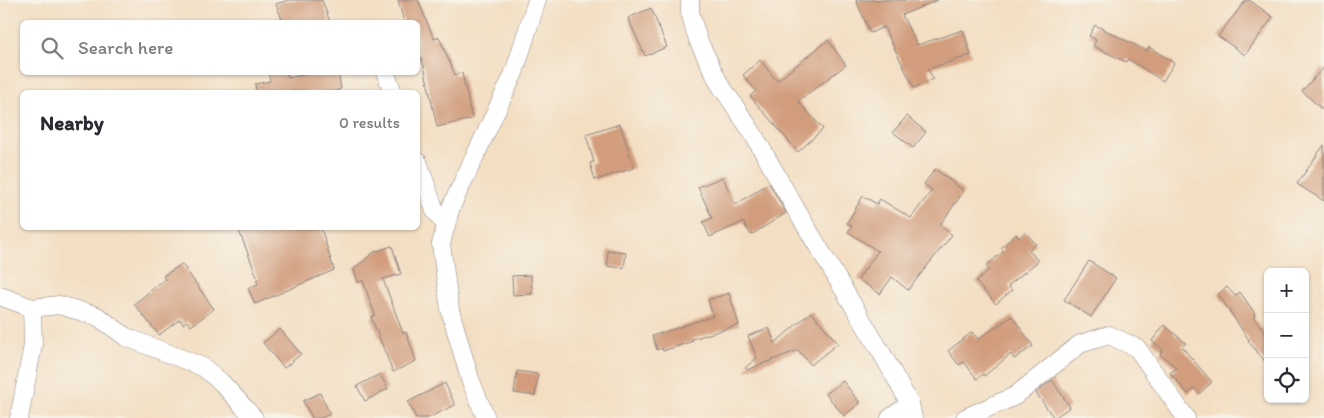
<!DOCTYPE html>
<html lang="en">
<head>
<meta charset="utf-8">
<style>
  :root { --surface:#fff; --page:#f2f2f3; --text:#2b2b33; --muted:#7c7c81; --line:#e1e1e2 }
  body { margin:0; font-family:Itim,sans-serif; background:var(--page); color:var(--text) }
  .controls { position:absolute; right:15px; bottom:15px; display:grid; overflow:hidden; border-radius:8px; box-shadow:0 1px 4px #0004 }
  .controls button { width:45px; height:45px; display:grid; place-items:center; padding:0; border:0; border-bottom:1px solid var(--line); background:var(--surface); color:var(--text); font:25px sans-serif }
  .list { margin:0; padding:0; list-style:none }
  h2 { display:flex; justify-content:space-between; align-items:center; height:65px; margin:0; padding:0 20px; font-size:21px }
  h2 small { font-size:16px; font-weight:400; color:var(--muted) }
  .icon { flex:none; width:28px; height:28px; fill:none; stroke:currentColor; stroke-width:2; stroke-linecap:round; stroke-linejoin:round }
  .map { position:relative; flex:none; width:1324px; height:418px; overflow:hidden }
  .search { position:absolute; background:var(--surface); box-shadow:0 1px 4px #0004; left:20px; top:20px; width:400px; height:55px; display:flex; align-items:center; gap:12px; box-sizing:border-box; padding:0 18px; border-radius:8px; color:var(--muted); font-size:19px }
  .panel { position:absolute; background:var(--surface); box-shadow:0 1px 4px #0004; left:20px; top:90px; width:400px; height:140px; border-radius:8px }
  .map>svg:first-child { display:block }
  .building { fill:#d19d7d }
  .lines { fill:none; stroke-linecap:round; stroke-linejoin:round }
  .street-casing { stroke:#8a807e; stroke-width:19 }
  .street { stroke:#fff; stroke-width:18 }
</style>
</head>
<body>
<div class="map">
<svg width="1324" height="418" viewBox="0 0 1324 418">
  <rect width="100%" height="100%" fill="#f7f3e8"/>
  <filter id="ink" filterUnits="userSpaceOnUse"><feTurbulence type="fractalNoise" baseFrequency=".02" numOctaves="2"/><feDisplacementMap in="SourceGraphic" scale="10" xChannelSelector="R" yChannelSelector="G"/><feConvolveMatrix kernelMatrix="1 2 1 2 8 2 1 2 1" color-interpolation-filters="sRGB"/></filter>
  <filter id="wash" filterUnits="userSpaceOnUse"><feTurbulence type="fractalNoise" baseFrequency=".0096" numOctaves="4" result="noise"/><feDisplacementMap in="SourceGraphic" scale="20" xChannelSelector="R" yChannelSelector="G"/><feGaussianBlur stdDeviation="1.12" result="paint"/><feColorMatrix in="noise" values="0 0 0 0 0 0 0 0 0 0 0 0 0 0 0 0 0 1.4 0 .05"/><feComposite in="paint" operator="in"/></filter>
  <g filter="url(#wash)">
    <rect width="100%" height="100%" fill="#f3dec2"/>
    <g id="blocks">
      <g class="building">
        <path d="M 289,0 L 322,0 L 330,22 L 283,22 L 276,4 Z"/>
        <path d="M 398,0 L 418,0 L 434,39 L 439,37 L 455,75 L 462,73 L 472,119 L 437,127 L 424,66 L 418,49 L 418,22 L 404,22 Z"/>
        <path d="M 856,0 L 938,0 L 902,15 L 917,45 L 963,30 L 971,55 L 928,69 L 933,79 L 914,88 L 884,27 L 870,33 Z"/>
        <path d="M 1246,0 L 1249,0 L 1273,17 L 1245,55 L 1218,36 Z"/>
        <path d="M 651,8 L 667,47 L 645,56 L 628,18 Z"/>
        <path d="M 1095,25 L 1147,51 L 1149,47 L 1174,63 L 1163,81 L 1128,59 L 1126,62 L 1093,46 L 1096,40 L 1089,36 Z"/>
        <path d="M 828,40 L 846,65 L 798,101 L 823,129 L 798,152 L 750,96 L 756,91 L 743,75 L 760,60 L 777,81 Z"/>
        <path d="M 1324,67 L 1324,111 L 1302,91 Z"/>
        <path d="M 268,72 L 287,72 L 288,78 L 316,72 L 338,72 L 341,89 L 337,90 L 337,92 L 256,92 L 255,84 L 270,81 Z"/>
        <path d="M 907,116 L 926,132 L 913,148 L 893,132 Z"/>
        <path d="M 620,124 L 634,168 L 595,180 L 590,163 L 594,162 L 586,135 Z"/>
        <path d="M 1324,145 L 1324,201 L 1297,184 Z"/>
        <path d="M 935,169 L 964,191 L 940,225 L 952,235 L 908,290 L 892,277 L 880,294 L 858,279 L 878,251 L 848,232 L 852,226 L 847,223 L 863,196 L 877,204 L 880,199 L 911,218 L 932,190 L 924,184 Z"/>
        <path d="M 723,177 L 735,205 L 769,183 L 786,213 L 751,235 L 743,222 L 710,237 L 703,222 L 712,218 L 698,187 Z"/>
        <path d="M 238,228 L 321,228 L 334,270 L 255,304 L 248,288 L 258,284 L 256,280 L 258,279 Z"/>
        <path d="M 1025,232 L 1036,244 L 1029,250 L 1038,261 L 1008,286 L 1012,290 L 996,304 L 976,282 L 989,270 L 986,266 L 1004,251 L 1001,248 L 1016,234 L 1019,238 Z"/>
        <path d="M 392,246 L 401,274 L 383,279 L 403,333 L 406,332 L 416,361 L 393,372 L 371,317 L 375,315 L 363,281 L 358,282 L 354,269 L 374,252 Z"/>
        <path d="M 608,250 L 626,252 L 624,268 L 607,266 Z"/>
        <path d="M 1089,261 L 1116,278 L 1091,317 L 1064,300 Z"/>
        <path d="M 182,264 L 214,309 L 191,326 L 187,321 L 183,324 L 180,319 L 159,335 L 134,304 L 165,279 L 163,276 Z"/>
        <path d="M 531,275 L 532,294 L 513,295 L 512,276 Z"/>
        <path d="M 1227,287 L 1235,296 L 1240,292 L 1254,312 L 1255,316 L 1253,317 L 1268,336 L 1268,365 L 1248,341 L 1249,340 L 1218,294 Z"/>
        <path d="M 729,293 L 739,325 L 692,339 L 693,341 L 663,351 L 662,348 L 657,350 L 652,336 L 713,316 L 708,300 Z"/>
        <path d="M 811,312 L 838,343 L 811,365 L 798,350 L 747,370 L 745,368 L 757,358 L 748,336 L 769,328 L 775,343 Z"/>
        <path d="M 1012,316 L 1033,346 L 1014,359 L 1011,354 L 984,376 L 983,374 L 977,379 L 964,362 L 959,365 L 948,351 L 972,332 L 978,339 Z"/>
        <path d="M 1164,325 L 1186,343 L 1182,347 L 1212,382 L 1199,394 L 1194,388 L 1188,394 L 1170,373 L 1177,368 L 1160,354 L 1163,350 L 1152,341 Z"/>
        <path d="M 280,329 L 301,354 L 284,368 L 263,343 Z"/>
        <path d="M 517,371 L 538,374 L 535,396 L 514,393 Z"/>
        <path d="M 380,374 L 388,389 L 365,401 L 357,386 Z"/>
        <path d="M 1052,380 L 1070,407 L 1054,418 L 1036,393 Z"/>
        <path d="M 843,381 L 860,403 L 844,416 L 826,394 Z"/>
        <path d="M 445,383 L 455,405 L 428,418 L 416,418 L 408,402 Z"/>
        <path d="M 320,393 L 330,414 L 321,418 L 312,418 L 303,401 Z"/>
      </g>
    </g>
  </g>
  <g filter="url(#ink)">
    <use href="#blocks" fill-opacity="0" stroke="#8a807e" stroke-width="1"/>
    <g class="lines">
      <g class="street-casing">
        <g id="street">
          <path d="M 690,0 L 690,12 L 698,40 L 719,83 L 752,132 L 798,213 L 884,357 L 910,404 L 913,418"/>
          <path d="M 385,72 L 393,92"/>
          <path d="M 418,162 L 435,211 L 446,225"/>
          <path d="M 0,296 L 32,308 L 59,305 L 97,316 L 126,337 L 203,367 L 221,382 L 254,418"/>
          <path d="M 19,418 L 33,345 L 32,308"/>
          <path d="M 486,418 L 470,379 L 450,310 L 441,244 L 451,207 L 514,73 L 537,0"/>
          <path d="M 890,418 L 910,404"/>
          <path d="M 965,418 L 1015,396 L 1080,344 L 1109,335 L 1137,348 L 1186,418"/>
        </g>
      </g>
      <use href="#street" class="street"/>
    </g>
  </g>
</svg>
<div class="controls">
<button>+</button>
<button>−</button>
<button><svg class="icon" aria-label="locate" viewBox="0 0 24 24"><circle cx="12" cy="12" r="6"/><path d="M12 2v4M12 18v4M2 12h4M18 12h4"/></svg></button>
</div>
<div class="search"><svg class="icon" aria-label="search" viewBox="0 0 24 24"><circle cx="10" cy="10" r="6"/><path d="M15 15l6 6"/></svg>Search here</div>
<section class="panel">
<h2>Nearby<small>0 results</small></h2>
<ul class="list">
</ul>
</section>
</div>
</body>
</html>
